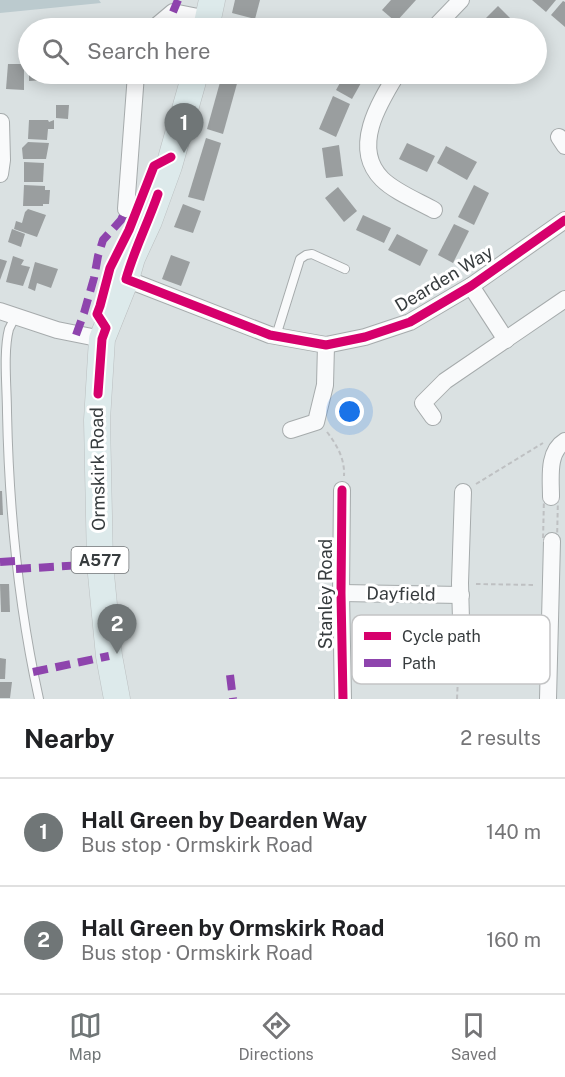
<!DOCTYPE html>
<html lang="en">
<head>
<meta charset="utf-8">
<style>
  :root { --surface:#fff; --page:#f6f6f6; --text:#202124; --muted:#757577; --line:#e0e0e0; --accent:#707677 }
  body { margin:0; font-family:"Public Sans",sans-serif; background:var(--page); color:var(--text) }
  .you { position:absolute; left:350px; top:412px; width:21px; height:21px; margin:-15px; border:4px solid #fff; border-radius:50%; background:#1a73e8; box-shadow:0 0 0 9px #1a73e833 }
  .badge { display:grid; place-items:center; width:39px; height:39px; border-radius:50%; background:var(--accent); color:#fff; font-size:20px; font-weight:700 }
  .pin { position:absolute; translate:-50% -50px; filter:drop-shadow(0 2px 3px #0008) }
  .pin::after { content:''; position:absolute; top:32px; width:21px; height:18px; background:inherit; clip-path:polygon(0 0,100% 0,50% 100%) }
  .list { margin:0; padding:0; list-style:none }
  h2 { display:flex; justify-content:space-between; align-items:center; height:78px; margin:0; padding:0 24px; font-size:26px }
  h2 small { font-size:20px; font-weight:400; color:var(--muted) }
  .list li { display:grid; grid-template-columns:39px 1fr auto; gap:18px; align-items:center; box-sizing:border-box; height:108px; padding:0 24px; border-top:2px solid var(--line) }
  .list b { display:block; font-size:22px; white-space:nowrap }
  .list p { margin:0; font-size:20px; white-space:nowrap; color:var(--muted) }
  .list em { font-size:20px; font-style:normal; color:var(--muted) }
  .icon { flex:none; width:33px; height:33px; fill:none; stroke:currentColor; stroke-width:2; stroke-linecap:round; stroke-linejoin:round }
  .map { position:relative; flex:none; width:565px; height:699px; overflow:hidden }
  .search { position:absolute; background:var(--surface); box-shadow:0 3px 15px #0003; left:18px; right:18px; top:18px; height:66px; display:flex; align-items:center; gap:15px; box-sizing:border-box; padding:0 21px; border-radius:33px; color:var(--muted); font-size:22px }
  .sheet { height:294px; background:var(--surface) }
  nav { display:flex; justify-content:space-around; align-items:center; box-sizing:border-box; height:84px; border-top:2px solid var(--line); background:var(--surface); font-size:16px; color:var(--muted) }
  nav a { display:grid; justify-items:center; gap:3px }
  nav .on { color:var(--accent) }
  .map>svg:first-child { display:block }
  .green { fill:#bbcace }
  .building { fill:#9a9e9f }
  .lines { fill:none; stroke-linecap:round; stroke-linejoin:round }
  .lane-casing { stroke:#a6abac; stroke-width:10 }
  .street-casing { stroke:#a6abac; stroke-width:18 }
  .primary-casing { stroke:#bbbfc0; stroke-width:27 }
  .path { stroke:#bec0c2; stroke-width:2; stroke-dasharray:4.5 3; stroke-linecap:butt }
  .lane { stroke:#f9fafb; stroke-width:8 }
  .street { stroke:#f9fafb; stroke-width:16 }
  .primary { stroke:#ddeaeb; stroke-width:26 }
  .quiet { stroke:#8e44ad; stroke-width:8; stroke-dasharray:15 8; stroke-linecap:butt }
  .cycleway-casing { stroke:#fff; stroke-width:13 }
  .cycleway { stroke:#d6006c; stroke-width:9 }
  .labels { text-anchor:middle; stroke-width:6; stroke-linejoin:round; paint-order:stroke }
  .shield { fill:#fff; stroke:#737678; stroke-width:1.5 }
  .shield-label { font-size:16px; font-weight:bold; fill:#373c3e }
  .street-label { font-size:18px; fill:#373c3e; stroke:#fff }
  .key { fill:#fff; stroke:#c3c4c5; stroke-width:1.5 }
  .key-label { font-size:16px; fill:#373c3e }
</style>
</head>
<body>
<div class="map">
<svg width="565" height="699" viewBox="0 0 565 699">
  <rect width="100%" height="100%" fill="#dae1e2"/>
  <path class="green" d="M 0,0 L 99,0 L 101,3 L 0,13 Z"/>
  <g class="building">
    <path d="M 235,0 L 260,0 L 255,19 L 232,13 Z"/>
    <path d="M 391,0 L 416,0 L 396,22 L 382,10 Z"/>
    <path d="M 532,0 L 556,0 L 546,12 Z"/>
    <path d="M 563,1 L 565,2 L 565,27 L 551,15 Z"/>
    <path d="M 498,6 L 512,20 L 504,28 L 476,28 Z"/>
    <path d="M 381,21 L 390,28 L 375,28 Z"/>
    <path d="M 8,64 L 24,64 L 24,90 L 6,89 Z"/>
    <path d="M 29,74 L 45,74 L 45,80 L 29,81 Z"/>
    <path d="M 49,74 L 66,74 L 66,82 L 57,82 L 57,78 L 49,80 Z"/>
    <path d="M 345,74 L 366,74 L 352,99 L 336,90 Z"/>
    <path d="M 447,74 L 460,74 L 454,80 Z"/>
    <path d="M 222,75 L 238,80 L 223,134 L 207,129 Z"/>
    <path d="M 333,96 L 350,104 L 336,137 L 319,129 Z"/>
    <path d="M 56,105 L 69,105 L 68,119 L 56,118 Z"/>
    <path d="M 29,120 L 48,120 L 49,122 L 54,120 L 54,129 L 48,129 L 47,140 L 28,139 Z"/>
    <path d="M 206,138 L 221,143 L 204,201 L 188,197 Z"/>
    <path d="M 28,142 L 49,143 L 46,159 L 23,159 L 22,148 Z"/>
    <path d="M 407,143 L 435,156 L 427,172 L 399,159 Z"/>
    <path d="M 339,145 L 343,176 L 326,178 L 322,148 Z"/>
    <path d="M 446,146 L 477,162 L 467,180 L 437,163 Z"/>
    <path d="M 24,162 L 44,163 L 43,182 L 24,182 Z"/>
    <path d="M 24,185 L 45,186 L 45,190 L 50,190 L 49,204 L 43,204 L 43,206 L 23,206 Z"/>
    <path d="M 474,185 L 489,193 L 474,225 L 458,217 Z"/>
    <path d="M 338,187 L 357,211 L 344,222 L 325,198 Z"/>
    <path d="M 183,204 L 201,211 L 193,233 L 174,227 Z"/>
    <path d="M 28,209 L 46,215 L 37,237 L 14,229 L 16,221 L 22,223 L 25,212 Z"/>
    <path d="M 363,215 L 391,228 L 384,243 L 356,230 Z"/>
    <path d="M 454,224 L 469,231 L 453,263 L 438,255 Z"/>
    <path d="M 12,229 L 25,234 L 21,247 L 8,242 Z"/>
    <path d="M 397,234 L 428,250 L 420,266 L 388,250 Z"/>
    <path d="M 171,255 L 190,262 L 181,286 L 162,279 Z"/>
    <path d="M 13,256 L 24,260 L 21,265 L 30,267 L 23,286 L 6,282 Z"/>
    <path d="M 0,259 L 7,261 L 0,280 Z"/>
    <path d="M 35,262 L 58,269 L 51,288 L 37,283 L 35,291 L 28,288 Z"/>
    <path d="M 0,491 L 2,491 L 3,515 L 0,515 Z"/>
    <path d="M 0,584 L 9,584 L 10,612 L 1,612 Z"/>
    <path d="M 0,658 L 6,659 L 5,679 L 0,679 Z"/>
    <path d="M 0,682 L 12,682 L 10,698 L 0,698 Z"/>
  </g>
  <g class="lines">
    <g class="lane-casing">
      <g id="lane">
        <path d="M 15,317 C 13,321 11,325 9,329 C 3,352 7,388 7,412 C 9,509 18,604 39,699"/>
        <path d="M 276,336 L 300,259 L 306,255 L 312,254 L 345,269"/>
      </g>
    </g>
    <g class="street-casing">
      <g id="street">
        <path d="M 154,28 L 173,12 L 208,19"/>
        <path d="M 434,28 L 461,0"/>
        <path d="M 397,74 C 379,103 351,148 382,179 C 395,192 418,201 434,210"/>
        <path d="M 559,137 L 565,146"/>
        <path d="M 0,174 L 2,160 L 1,122"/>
        <path d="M 126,209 L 136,74"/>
        <path d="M 126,279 L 270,335 L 326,345 L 365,337 L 410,322 L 471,286 L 565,220"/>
        <path d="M 471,286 L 506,340"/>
        <path d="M 0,311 L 57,330 L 102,339"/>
        <path d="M 433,417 L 423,403 L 445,381 L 565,299"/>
        <path d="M 291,430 L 316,422 L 325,385 L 326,345"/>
        <path d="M 342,490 L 341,593 L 343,699"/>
        <path d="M 551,497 C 551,478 547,452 565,441"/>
        <path d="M 341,593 L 461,595"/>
        <path d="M 461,620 L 460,583 L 463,492"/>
        <path d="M 548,699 L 552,541"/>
      </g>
    </g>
    <g class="primary-casing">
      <g id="primary">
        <path d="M 206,28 L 212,0"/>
        <path d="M 117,699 L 109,656 L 100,564 L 97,420 L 102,339 L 126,279 L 132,258 L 149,221 L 169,166 L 195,74"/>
      </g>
    </g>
    <g class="path">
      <path d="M 327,432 C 337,445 345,459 344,476"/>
      <path d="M 476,484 L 543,443"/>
      <path d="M 544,497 L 558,497 L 557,541 L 543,541 Z"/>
      <path d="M 476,584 L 536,585"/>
      <path d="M 457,699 L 460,636"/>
    </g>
    <use href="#lane" class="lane"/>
    <use href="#street" class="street"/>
    <use href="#primary" class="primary"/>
    <g class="quiet">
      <path d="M 173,12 L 178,0"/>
      <path d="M 207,22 L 231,28"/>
      <path d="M 76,335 L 84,313 L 94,278 L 98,256 L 103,240 L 121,220 L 126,209"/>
      <path d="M 0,562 L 16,561"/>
      <path d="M 16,569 L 100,564"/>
      <path d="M 33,672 L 109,656"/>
      <path d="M 230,675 L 233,699"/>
    </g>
    <g class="cycleway-casing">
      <g id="cycleway">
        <path d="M 158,194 C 148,223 134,250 126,279 L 270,335 L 326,345 L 365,337 L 410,322 L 471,286 L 565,220"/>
        <path d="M 98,394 L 102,339 L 106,328 L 97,314 L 100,306 L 110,268 L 129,230 L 154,166 L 171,157"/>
        <path d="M 342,490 L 341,593 L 343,699"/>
      </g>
    </g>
    <use href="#cycleway" class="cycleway"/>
  </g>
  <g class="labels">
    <rect class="shield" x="71.5" y="547" width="57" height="26" rx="4.5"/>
    <g class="shield-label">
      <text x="100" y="566">A577</text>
    </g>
    <g class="street-label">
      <text transform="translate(444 279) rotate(-31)" y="6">Dearden Way</text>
      <text transform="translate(98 469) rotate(-91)" y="6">Ormskirk Road</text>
      <text transform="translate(326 594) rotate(-90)" y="6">Stanley Road</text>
      <text transform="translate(401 594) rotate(1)" y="6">Dayfield</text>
    </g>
  </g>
  <rect x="352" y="615" width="198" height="69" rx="9" class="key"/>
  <rect x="364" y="632" width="27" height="8" fill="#d6006c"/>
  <rect x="364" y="659" width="27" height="8" fill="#8e44ad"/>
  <g class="key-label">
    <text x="402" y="642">Cycle path</text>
    <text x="402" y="669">Path</text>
  </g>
</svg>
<div class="you"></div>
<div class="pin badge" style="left:184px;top:153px">1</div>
<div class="pin badge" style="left:117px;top:654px">2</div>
<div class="search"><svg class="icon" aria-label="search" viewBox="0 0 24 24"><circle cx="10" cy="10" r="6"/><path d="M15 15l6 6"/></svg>Search here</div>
</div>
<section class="sheet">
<h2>Nearby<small>2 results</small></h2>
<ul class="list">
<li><span class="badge">1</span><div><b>Hall Green by Dearden Way</b><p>Bus stop · Ormskirk Road</p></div><em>140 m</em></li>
<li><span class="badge">2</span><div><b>Hall Green by Ormskirk Road</b><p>Bus stop · Ormskirk Road</p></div><em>160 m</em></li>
</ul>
</section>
<nav>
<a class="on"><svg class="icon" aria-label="map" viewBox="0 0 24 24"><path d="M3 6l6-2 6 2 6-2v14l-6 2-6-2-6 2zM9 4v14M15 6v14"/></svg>Map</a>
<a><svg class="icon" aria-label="directions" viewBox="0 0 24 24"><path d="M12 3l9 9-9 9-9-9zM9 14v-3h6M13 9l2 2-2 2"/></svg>Directions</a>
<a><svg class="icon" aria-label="saved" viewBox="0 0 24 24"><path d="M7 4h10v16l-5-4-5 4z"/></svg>Saved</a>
</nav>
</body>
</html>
